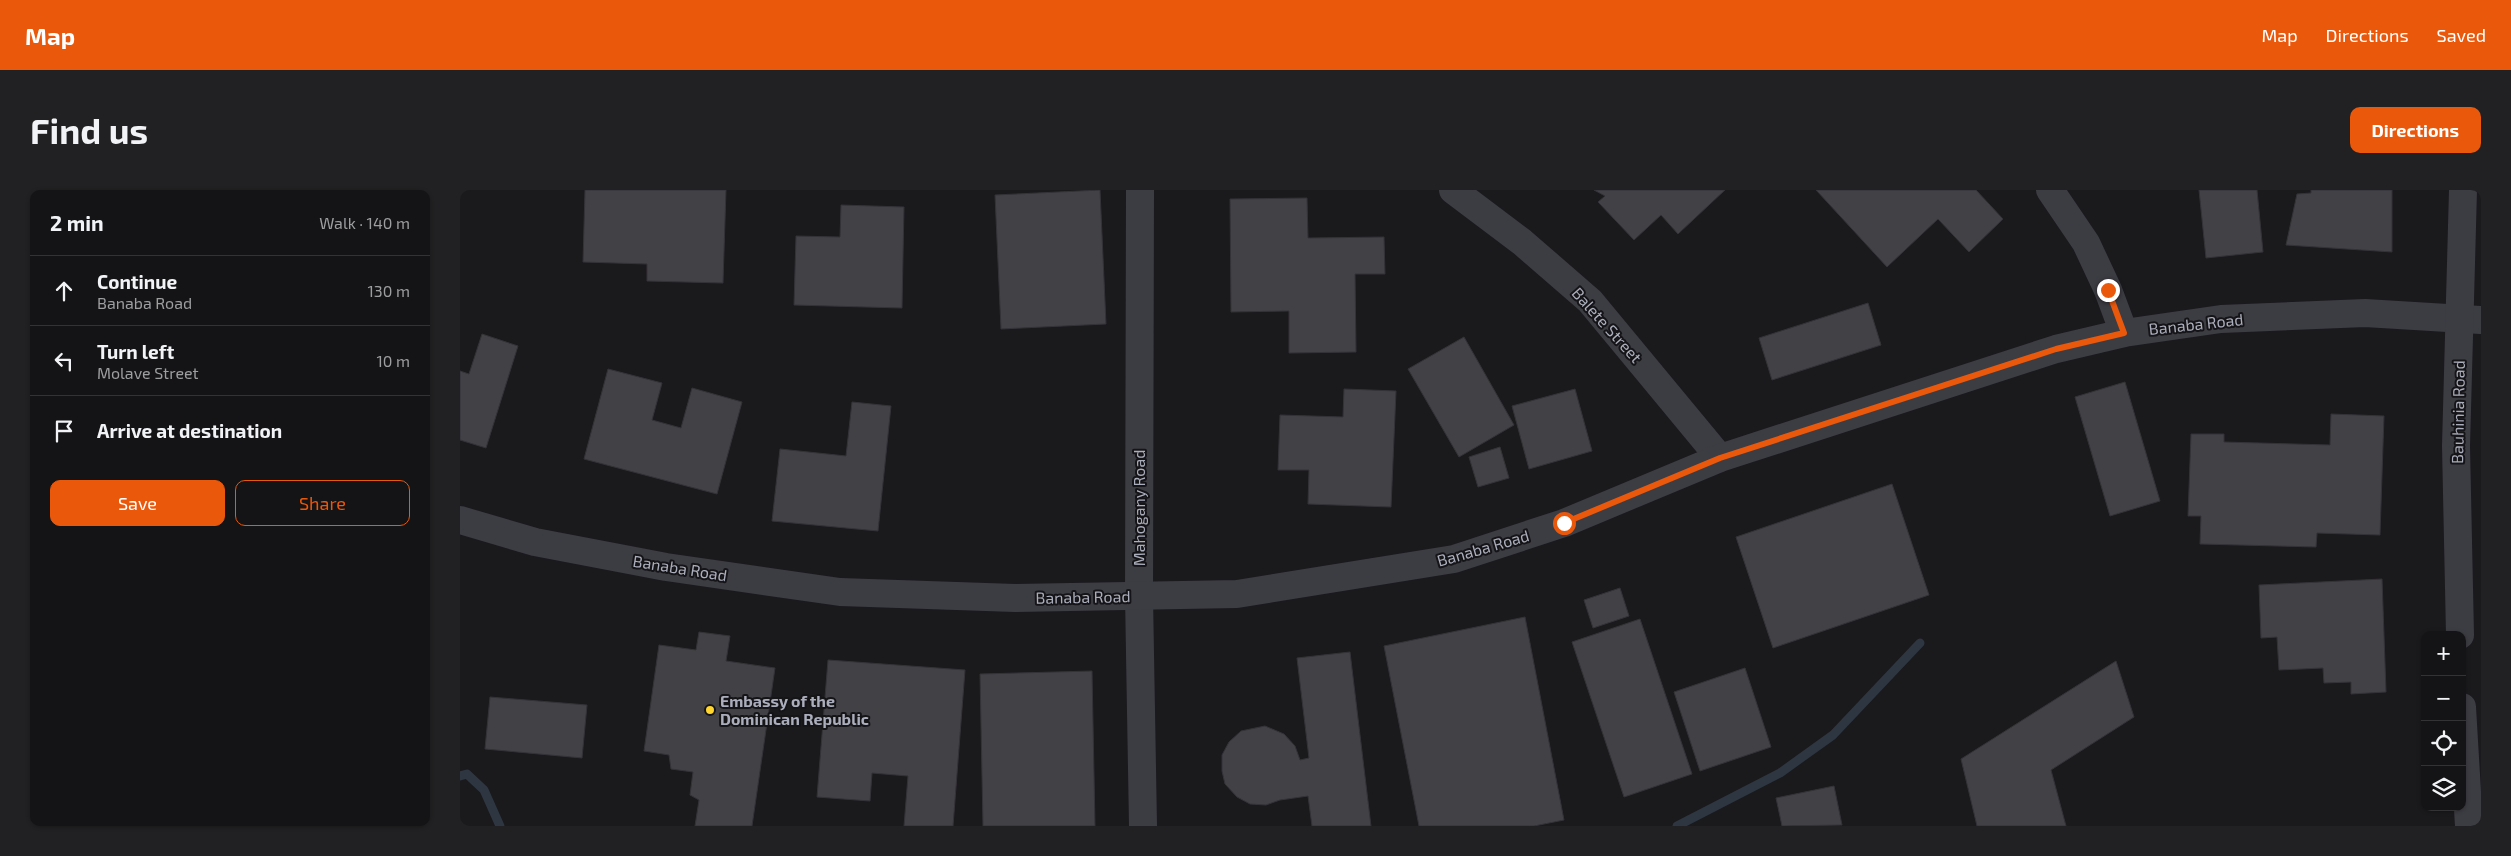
<!DOCTYPE html>
<html lang="en">
<head>
<meta charset="utf-8">
<style>
  :root { --surface:#141315; --page:#212022; --text:#f1f3f6; --muted:#9d9ea0; --line:#333234; --accent:#ea580c }
  body { margin:0; font-family:"Exo 2",sans-serif; background:var(--page); color:var(--text) }
  .controls { position:absolute; right:15px; bottom:15px; display:grid; overflow:hidden; border-radius:10px; box-shadow:0 1px 4px #0004 }
  .controls button { width:45px; height:45px; display:grid; place-items:center; padding:0; border:0; border-bottom:1px solid var(--line); background:var(--surface); color:var(--text); font:25px sans-serif }
  .stop { position:absolute; width:15px; height:15px; margin:-11px; border:4px solid #ea580c; border-radius:50%; background:#fff }
  .stop.end { background:#ea580c; border-color:#fff; box-shadow:0 1px 5px #0008 }
  .list { margin:0; padding:0; list-style:none }
  h2 { display:flex; justify-content:space-between; align-items:center; height:65px; margin:0; padding:0 20px; font-size:21px }
  h2 small { font-size:16px; font-weight:400; color:var(--muted) }
  .list li { display:grid; grid-template-columns:32px 1fr auto; gap:15px; align-items:center; box-sizing:border-box; height:70px; padding:0 20px; border-top:1px solid var(--line) }
  .list b { display:block; font-size:19px; white-space:nowrap }
  .list p { margin:0; font-size:16px; white-space:nowrap; color:var(--muted) }
  .list em { font-size:16px; font-style:normal; color:var(--muted) }
  .actions { display:flex; gap:10px; padding:15px 20px }
  .actions a { flex:1; padding:11px 0; border:1px solid var(--accent); border-radius:10px; text-align:center; font-size:18px; color:var(--accent) }
  .actions .main { background:var(--accent); color:#fff }
  .icon { flex:none; width:28px; height:28px; fill:none; stroke:currentColor; stroke-width:2; stroke-linecap:round; stroke-linejoin:round }
  .map { position:relative; flex:none; width:2021px; height:636px; overflow:hidden; border-radius:10px }
  header { display:flex; align-items:center; gap:30px; box-sizing:border-box; height:70px; padding:0 25px; background:var(--accent); color:#fff }
  header strong { font-size:24px }
  nav { display:flex; gap:28px; margin-inline-start:auto; font-size:18px }
  .intro { display:flex; align-items:center; justify-content:space-between; box-sizing:border-box; height:120px; padding:0 30px }
  h1 { margin:0; font-size:35px }
  .button { padding:12px 22px; border-radius:10px; background:var(--accent); color:#fff; font-size:18px; font-weight:700 }
  main { display:flex; gap:30px; padding:0 30px }
  aside { flex:1; background:var(--surface); border-radius:10px; box-shadow:0 1px 4px #0004 }
  .map>svg:first-child { display:block }
  .lines { fill:none; stroke-linecap:round; stroke-linejoin:round }
  .stream { stroke:#2e3641; stroke-width:9 }
  .building { fill:#414146; stroke:#343338 }
  .street { stroke:#3c3c43; stroke-width:28 }
  .route { stroke:#ea580c; stroke-width:6 }
  .poi-dot { fill:#ffd52e; stroke:#151417; stroke-width:2 }
  .labels { text-anchor:middle; stroke-width:4; stroke-linejoin:round; paint-order:stroke }
  .street-label { font-size:16px; fill:#abaebc; stroke:#151417 }
  .poi-label { font-size:16px; font-weight:bold; fill:#abaebc; stroke:#151417; text-anchor:start }
</style>
</head>
<body>
<header>
<strong>Map</strong>
<nav><a>Map</a><a>Directions</a><a>Saved</a></nav>
</header>
<div class="intro"><h1>Find us</h1><a class="button">Directions</a></div>
<main>
<aside>
<h2>2 min<small>Walk · 140 m</small></h2>
<ul class="list">
<li><svg class="icon" aria-label="ahead" viewBox="0 0 24 24"><path d="M12 20V5M6 11l6-6 6 6"/></svg><div><b>Continue</b><p>Banaba Road</p></div><em>130 m</em></li>
<li><svg class="icon" aria-label="left" viewBox="0 0 24 24"><path d="M17 20v-9H6M10 6l-5 5 5 5"/></svg><div><b>Turn left</b><p>Molave Street</p></div><em>10 m</em></li>
<li><svg class="icon" aria-label="arrive" viewBox="0 0 24 24"><path d="M6 21V4h12l-3 4 3 4H6"/></svg><div><b>Arrive at destination</b></div></li>
</ul>
<div class="actions"><a class="main">Save</a><a>Share</a></div>
</aside>
<div class="map">
<svg width="2021" height="636" viewBox="0 0 2021 636">
  <rect width="100%" height="100%" fill="#1a191c"/>
  <g class="lines">
    <g class="stream">
      <path d="M 0,586 L 7,584 L 24,600 L 40,636"/>
      <path d="M 1217,636 L 1320,583 L 1373,545 L 1460,453"/>
    </g>
  </g>
  <g class="building">
    <path d="M 125,0 L 266,0 L 263,93 L 187,91 L 187,74 L 123,72 Z"/>
    <path d="M 640,0 L 646,134 L 541,139 L 535,5 Z"/>
    <path d="M 1134,0 L 1265,0 L 1218,44 L 1201,25 L 1174,50 L 1138,12 L 1145,6 Z"/>
    <path d="M 1356,0 L 1516,0 L 1543,29 L 1509,62 L 1478,29 L 1427,77 Z"/>
    <path d="M 1739,0 L 1797,0 L 1803,62 L 1746,68 Z"/>
    <path d="M 1851,0 L 1932,0 L 1932,62 L 1826,55 L 1837,4 L 1851,3 Z"/>
    <path d="M 847,8 L 848,48 L 924,47 L 925,84 L 895,84 L 896,162 L 829,163 L 829,121 L 771,122 L 770,9 Z"/>
    <path d="M 381,15 L 444,17 L 442,118 L 334,115 L 336,46 L 380,47 Z"/>
    <path d="M 1408,113 L 1421,155 L 1312,190 L 1299,148 Z"/>
    <path d="M 22,144 L 58,156 L 26,258 L 0,250 L 0,181 L 9,184 Z"/>
    <path d="M 1004,147 L 1054,235 L 999,267 L 948,179 Z"/>
    <path d="M 148,179 L 202,193 L 192,230 L 221,238 L 232,198 L 282,212 L 257,304 L 124,269 Z"/>
    <path d="M 1665,192 L 1700,311 L 1650,326 L 1615,207 Z"/>
    <path d="M 884,199 L 936,201 L 931,317 L 848,314 L 849,280 L 818,280 L 820,225 L 883,227 Z"/>
    <path d="M 1115,199 L 1132,261 L 1069,279 L 1052,216 Z"/>
    <path d="M 392,212 L 431,216 L 418,341 L 312,331 L 320,259 L 386,266 Z"/>
    <path d="M 1871,224 L 1924,226 L 1920,345 L 1857,343 L 1856,357 L 1740,354 L 1741,326 L 1728,326 L 1731,244 L 1764,244 L 1764,252 L 1870,255 Z"/>
    <path d="M 1040,257 L 1049,288 L 1018,297 L 1009,267 Z"/>
    <path d="M 1432,294 L 1469,405 L 1313,458 L 1276,347 Z"/>
    <path d="M 1922,389 L 1926,502 L 1891,504 L 1891,492 L 1864,493 L 1863,478 L 1819,480 L 1817,447 L 1801,448 L 1799,395 Z"/>
    <path d="M 1160,398 L 1169,426 L 1133,438 L 1124,410 Z"/>
    <path d="M 1065,427 L 1104,630 L 1074,636 L 959,636 L 924,456 Z"/>
    <path d="M 1180,429 L 1232,584 L 1164,607 L 1112,452 Z"/>
    <path d="M 239,442 L 270,446 L 266,471 L 315,478 L 292,636 L 235,636 L 239,610 L 230,605 L 233,582 L 211,579 L 209,565 L 184,561 L 199,455 L 236,460 Z"/>
    <path d="M 890,462 L 911,636 L 852,636 L 848,606 L 820,610 L 806,615 L 790,614 L 777,607 L 765,594 L 762,581 L 762,565 L 769,552 L 781,541 L 805,536 L 824,544 L 835,556 L 840,570 L 849,568 L 837,468 Z"/>
    <path d="M 368,470 L 505,480 L 493,636 L 444,636 L 448,586 L 412,583 L 410,611 L 357,607 Z"/>
    <path d="M 1656,471 L 1674,527 L 1591,580 L 1606,636 L 1517,636 L 1501,569 Z"/>
    <path d="M 1285,478 L 1311,557 L 1240,581 L 1214,502 Z"/>
    <path d="M 632,481 L 635,636 L 523,636 L 520,484 Z"/>
    <path d="M 30,507 L 127,515 L 122,568 L 25,559 Z"/>
    <path d="M 1374,596 L 1382,635 L 1322,636 L 1316,608 Z"/>
  </g>
  <g class="lines">
    <g class="street">
      <path d="M 680,0 L 679,406 L 683,636"/>
      <path d="M 993,0 L 1062,52 L 1130,111 L 1260,268"/>
      <path d="M 1590,0 L 1626,53 L 1648,100 L 1664,143"/>
      <path d="M 0,330 L 75,352 L 206,377 L 380,402 L 555,408 L 777,404 L 994,369 L 1104,333 L 1260,268 L 1596,159 L 1664,143 L 1761,129 L 1905,123 L 2021,130"/>
      <path d="M 2000,445 L 1996,256 L 2003,0"/>
      <path d="M 2002,517 L 2009,636"/>
    </g>
  </g>
  <g class="lines">
    <path class="route" d="M 1104,333 L 1260,268 L 1596,159 L 1664,143 L 1648,100"/>
  </g>
  <circle class="poi-dot" cx="250" cy="520" r="5"/>
  <g class="labels">
    <g class="street-label">
      <text transform="translate(1736 134) rotate(-6)" y="6">Banaba Road</text>
      <text transform="translate(1147 135) rotate(48)" y="6">Balete Street</text>
      <text transform="translate(1998 222) rotate(-89)" y="6">Bauhinia Road</text>
      <text transform="translate(679 318) rotate(-90)" y="6">Mahogany Road</text>
      <text transform="translate(1023 358) rotate(-16)" y="6">Banaba Road</text>
      <text transform="translate(220 378) rotate(9)" y="6">Banaba Road</text>
      <text transform="translate(623 407) rotate(-1)" y="6">Banaba Road</text>
    </g>
    <g class="poi-label">
      <text x="260" y="517">Embassy of the<tspan x="260" dy="18">Dominican Republic</tspan></text>
    </g>
  </g>
</svg>
<div class="controls">
<button>+</button>
<button>−</button>
<button><svg class="icon" aria-label="locate" viewBox="0 0 24 24"><circle cx="12" cy="12" r="6"/><path d="M12 2v4M12 18v4M2 12h4M18 12h4"/></svg></button>
<button><svg class="icon" aria-label="layers" viewBox="0 0 24 24"><path d="M12 4l9 5-9 5-9-5zM3 14l9 5 9-5"/></svg></button>
</div>
<div class="stop" style="left:1104px;top:333px"></div>
<div class="stop end" style="left:1648px;top:100px"></div>
</div>
</main>
</body>
</html>
